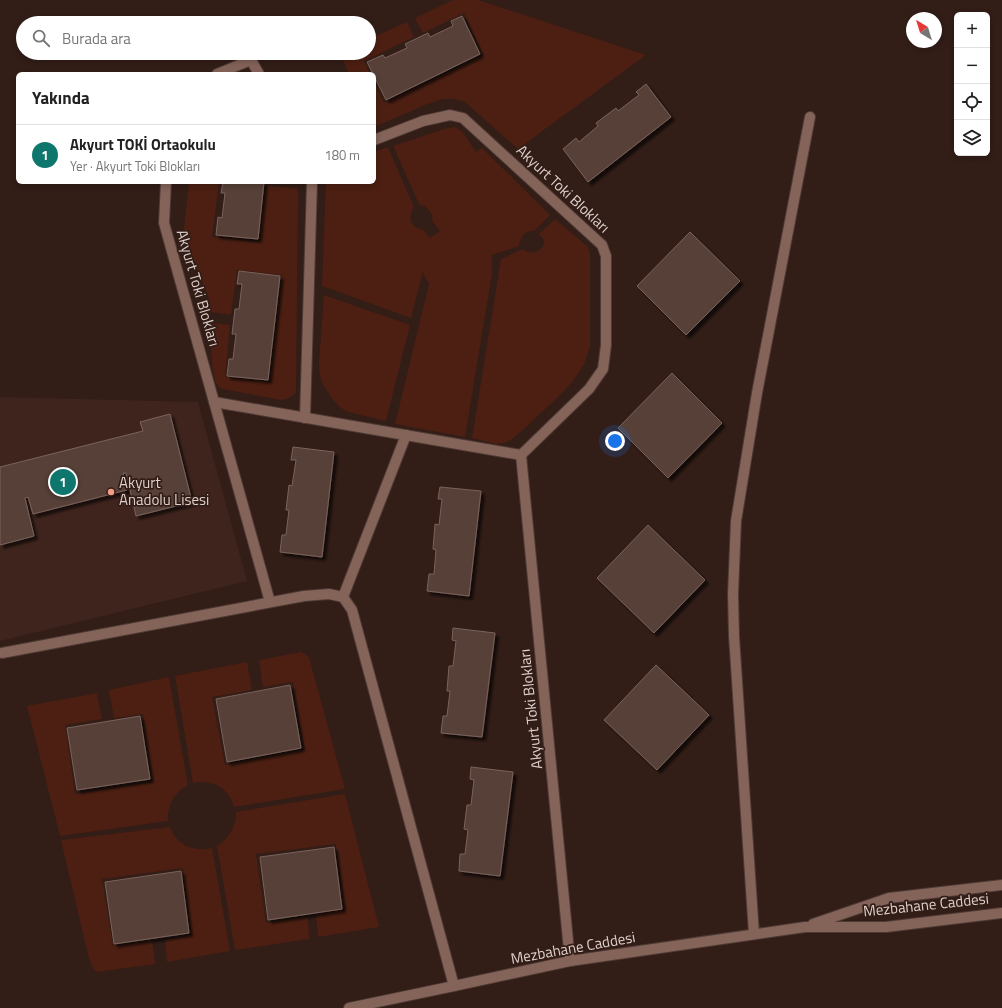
<!DOCTYPE html>
<html lang="tr">
<head>
<meta charset="utf-8">
<style>
  :root { --surface:#fff; --page:#f2f2f2; --text:#222; --muted:#767676; --line:#e0e0e0; --accent:#0f766e }
  body { margin:0; font-family:"Titillium Web",sans-serif; background:var(--page); color:var(--text) }
  .controls { position:absolute; right:12px; top:12px; display:grid; overflow:hidden; border-radius:6px; box-shadow:0 2px 6px #0003 }
  .controls button { width:36px; height:36px; display:grid; place-items:center; padding:0; border:0; border-bottom:1px solid var(--line); background:var(--surface); color:var(--text); font:20px sans-serif }
  .compass { position:absolute; left:906px; top:12px; width:36px; height:36px; border-radius:50%; background:var(--surface); box-shadow:0 2px 6px #0003; rotate:322deg }
  .you { position:absolute; left:615px; top:441px; width:14px; height:14px; margin:-10px; border:3px solid #fff; border-radius:50%; background:#1a73e8; box-shadow:0 0 0 6px #1a73e833 }
  .badge { display:grid; place-items:center; width:26px; height:26px; border-radius:50%; background:var(--accent); color:#fff; font-size:13px; font-weight:700 }
  .pin { position:absolute; translate:-50% -50%; border:2px solid #fff; box-shadow:0 1px 4px #0006 }
  .list { margin:0; padding:0; list-style:none }
  h2 { display:flex; justify-content:space-between; align-items:center; height:52px; margin:0; padding:0 16px; font-size:17px }
  h2 small { font-size:13px; font-weight:400; color:var(--muted) }
  .list li { display:grid; grid-template-columns:26px 1fr auto; gap:12px; align-items:center; box-sizing:border-box; height:60px; padding:0 16px; border-top:1px solid var(--line) }
  .list b { display:block; font-size:15px; white-space:nowrap }
  .list p { margin:0; font-size:13px; white-space:nowrap; color:var(--muted) }
  .list em { font-size:13px; font-style:normal; color:var(--muted) }
  .icon { flex:none; width:22px; height:22px; fill:none; stroke:currentColor; stroke-width:2; stroke-linecap:round; stroke-linejoin:round }
  .map { position:relative; flex:none; width:1002px; height:1008px; overflow:hidden }
  .search { position:absolute; background:var(--surface); box-shadow:0 2px 6px #0003; left:16px; top:16px; width:360px; height:44px; display:flex; align-items:center; gap:10px; box-sizing:border-box; padding:0 14px; border-radius:22px; color:var(--muted); font-size:15px }
  .panel { position:absolute; background:var(--surface); box-shadow:0 2px 6px #0003; left:16px; top:72px; width:360px; height:112px; border-radius:6px }
  .map>svg:first-child { display:block }
  .built { fill:#3f241d }
  .green { fill:#4c1f12 }
  .building { fill:#574039; stroke:#7b625b; filter:url(#shadow) }
  .lines { fill:none; stroke-linecap:round; stroke-linejoin:round }
  .minor-casing { stroke:#4e3a34; stroke-width:12 }
  .minor { stroke:#846359; stroke-width:10 }
  .poi-dot { fill:#f49e86; stroke:#321d17; stroke-width:1.5 }
  .labels { text-anchor:middle; stroke-width:3.5; stroke-linejoin:round; paint-order:stroke }
  .street-label { font-size:15px; fill:#dfd0cc; stroke:#321d17 }
  .poi-label { font-size:15px; fill:#dfd0cc; stroke:#321d17; text-anchor:start }
</style>
</head>
<body>
<div class="map">
<svg width="1002" height="1008" viewBox="0 0 1002 1008">
  <defs>
    <filter id="shadow"><feDropShadow dx="3.5" dy="3.5" stdDeviation="1" flood-color="#0009"/></filter>
  </defs>
  <rect width="100%" height="100%" fill="#321d17"/>
  <path class="built" d="M 0,397 L 198,402 L 247,581 L 0,641 Z"/>
  <g class="green">
    <path d="M 453,0 L 478,0 L 646,55 L 518,149 L 465,102 L 455,99 L 443,99 L 430,103 L 374,127 L 374,82 L 384,103 L 484,55 L 464,13 L 423,33 L 415,18 Z"/>
    <path d="M 407,22 L 414,37 L 364,61 L 370,74 L 349,74 L 340,53 L 369,53 L 369,39 Z"/>
    <path d="M 455,127 L 462,131 L 476,152 L 482,148 L 550,215 L 534,231 C 525,230 520,237 519,246 L 492,255 L 492,273 L 465,437 L 395,424 L 429,284 L 425,277 L 423,272 L 411,318 L 322,286 L 326,182 L 374,182 L 374,152 L 388,147 L 414,207 C 410,214 408,223 417,228 C 418,228 422,229 423,230 C 426,232 428,236 430,238 L 440,231 L 432,221 C 434,212 427,207 419,204 L 393,146 L 447,128 Z"/>
    <path d="M 189,182 L 219,182 L 212,237 L 259,242 L 266,186 L 298,188 L 296,393 L 287,399 L 281,400 L 223,389 C 221,388 220,388 218,386 C 210,374 211,338 211,323 L 230,325 L 225,377 L 270,382 L 282,275 L 237,270 L 231,315 L 211,312 L 210,302 L 184,235 L 184,228 Z"/>
    <path d="M 555,219 L 588,247 L 590,255 L 590,347 L 584,364 L 574,380 L 559,396 L 526,427 L 511,440 L 504,443 L 496,444 L 472,438 L 501,259 L 523,249 C 525,250 527,252 529,252 C 536,254 547,247 543,239 C 542,237 540,236 539,234 Z"/>
    <path d="M 324,295 L 410,325 L 386,421 L 348,412 L 341,408 L 332,399 L 324,386 L 320,376 L 319,363 Z"/>
    <path d="M 301,652 L 309,657 L 345,789 L 234,807 C 229,788 212,779 193,783 L 175,676 L 247,662 L 252,690 L 212,697 L 225,765 L 305,750 L 293,682 L 263,687 L 259,660 Z"/>
    <path d="M 169,677 L 188,785 C 174,792 167,806 168,821 L 60,836 L 27,706 L 97,693 L 102,719 L 65,725 L 75,794 L 153,782 L 143,714 L 114,718 L 109,690 Z"/>
    <path d="M 345,794 L 379,927 L 318,937 L 316,915 L 346,910 L 336,844 L 256,854 L 266,923 L 308,917 L 309,939 L 235,950 L 217,846 C 229,838 236,827 236,812 Z"/>
    <path d="M 170,827 C 177,846 194,852 212,848 L 230,951 L 167,962 L 165,940 L 192,935 L 183,868 L 102,879 L 113,946 L 152,941 L 155,964 L 97,972 L 94,970 L 89,959 L 61,840 Z"/>
  </g>
  <g class="building">
    <path d="M 462,16 L 480,54 L 386,100 L 374,76 L 374,74 L 373,74 L 367,62 L 383,55 L 385,58 L 407,48 L 405,44 L 428,33 L 430,37 L 453,26 L 451,21 Z"/>
    <path d="M 646,84 L 671,117 L 588,182 L 563,149 L 576,138 L 579,142 L 598,126 L 596,123 L 616,108 L 618,111 L 639,95 L 636,92 Z"/>
    <path d="M 223,182 L 264,182 L 258,239 L 216,235 L 218,217 L 222,218 L 225,193 L 221,193 Z"/>
    <path d="M 690,232 L 740,281 L 686,335 L 637,286 Z"/>
    <path d="M 239,271 L 280,276 L 268,380 L 227,376 L 229,359 L 233,359 L 236,334 L 232,334 L 235,309 L 239,309 L 242,284 L 237,284 Z"/>
    <path d="M 672,373 L 722,423 L 668,478 L 618,428 Z"/>
    <path d="M 170,414 L 192,502 L 136,516 L 126,473 L 123,473 L 127,490 L 33,514 L 28,497 L 25,498 L 34,536 L 0,545 L 0,467 L 143,431 L 140,422 Z"/>
    <path d="M 293,447 L 334,452 L 322,557 L 280,552 L 282,535 L 286,535 L 289,510 L 286,510 L 289,485 L 292,486 L 296,460 L 291,460 Z"/>
    <path d="M 440,487 L 481,491 L 469,596 L 427,591 L 429,574 L 434,574 L 436,550 L 433,549 L 435,524 L 439,525 L 442,499 L 438,499 Z"/>
    <path d="M 648,525 L 705,580 L 654,633 L 597,578 Z"/>
    <path d="M 453,628 L 495,633 L 482,737 L 441,733 L 443,716 L 447,716 L 450,691 L 447,691 L 449,666 L 453,666 L 456,641 L 452,640 Z"/>
    <path d="M 656,665 L 709,715 L 657,770 L 604,720 Z"/>
    <path d="M 290,685 L 301,748 L 227,762 L 216,699 Z"/>
    <path d="M 140,716 L 150,779 L 77,790 L 67,728 Z"/>
    <path d="M 471,767 L 513,772 L 500,876 L 459,871 L 460,854 L 465,854 L 468,830 L 464,829 L 467,805 L 471,805 L 474,780 L 470,779 Z"/>
    <path d="M 334,847 L 342,909 L 268,920 L 260,857 Z"/>
    <path d="M 181,871 L 189,933 L 114,944 L 105,882 Z"/>
  </g>
  <g class="lines">
    <g class="minor-casing">
      <g id="minor">
        <path d="M 217,74 L 251,60 L 259,74"/>
        <path d="M 374,140 L 423,121 L 450,115 L 463,118 L 602,245 L 606,256 L 606,345 L 603,369 L 589,389 L 521,455"/>
        <path d="M 166,182 L 164,223 L 270,602"/>
        <path d="M 214,402 L 521,455"/>
        <path d="M 305,418 L 312,182"/>
        <path d="M 521,455 L 570,961"/>
        <path d="M 343,597 L 406,435"/>
        <path d="M 2,653 L 304,596 L 329,594 L 343,597 L 352,610 L 454,986"/>
        <path d="M 813,924 L 889,898 L 1002,885"/>
        <path d="M 754,934 L 734,636 L 733,594 L 736,521 L 757,393 L 810,117"/>
        <path d="M 349,1008 L 454,986 L 570,961 L 805,927 L 886,927 L 1002,913"/>
      </g>
    </g>
    <use href="#minor" class="minor"/>
  </g>
  <circle class="poi-dot" cx="111" cy="492" r="4"/>
  <g class="labels">
    <g class="street-label">
      <text transform="translate(563 189) rotate(43)" y="5">Akyurt Toki Blokları</text>
      <text transform="translate(198 288) rotate(74)" y="5">Akyurt Toki Blokları</text>
      <text transform="translate(531 709) rotate(-96)" y="5">Akyurt Toki Blokları</text>
      <text transform="translate(926 905) rotate(-6)" y="5">Mezbahane Caddesi</text>
      <text transform="translate(573 948) rotate(-10)" y="5">Mezbahane Caddesi</text>
    </g>
    <g class="poi-label">
      <text x="119" y="488">Akyurt<tspan x="119" dy="17">Anadolu Lisesi</tspan></text>
    </g>
  </g>
</svg>
<div class="controls">
<button>+</button>
<button>−</button>
<button><svg class="icon" aria-label="locate" viewBox="0 0 24 24"><circle cx="12" cy="12" r="6"/><path d="M12 2v4M12 18v4M2 12h4M18 12h4"/></svg></button>
<button><svg class="icon" aria-label="layers" viewBox="0 0 24 24"><path d="M12 4l9 5-9 5-9-5zM3 14l9 5 9-5"/></svg></button>
</div>
<svg class="compass" viewBox="-18 -18 36 36"><path d="M0-13l5 13h-10z" fill="#e53935"/><path d="M0 13l5-13h-10z" fill="#767676"/></svg>
<div class="you"></div>
<div class="pin badge" style="left:63px;top:482px">1</div>
<div class="search"><svg class="icon" aria-label="search" viewBox="0 0 24 24"><circle cx="10" cy="10" r="6"/><path d="M15 15l6 6"/></svg>Burada ara</div>
<section class="panel">
<h2>Yakında<small></small></h2>
<ul class="list">
<li><span class="badge">1</span><div><b>Akyurt TOKİ Ortaokulu</b><p>Yer · Akyurt Toki Blokları</p></div><em>180 m</em></li>
</ul>
</section>
</div>
</body>
</html>
